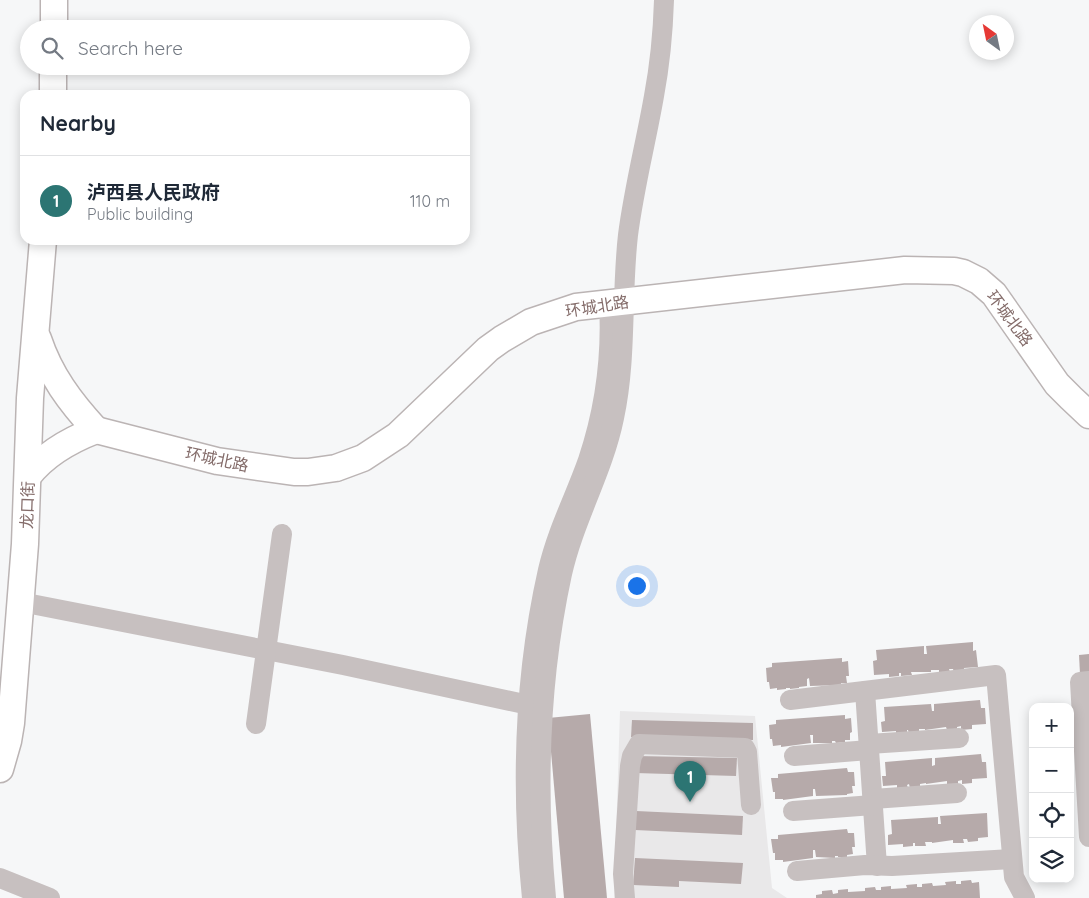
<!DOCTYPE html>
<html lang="en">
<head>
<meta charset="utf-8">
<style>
  :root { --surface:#fff; --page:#f6f6f7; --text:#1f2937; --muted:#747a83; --line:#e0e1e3; --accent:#2c7573 }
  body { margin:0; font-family:Quicksand,"Noto Sans SC",sans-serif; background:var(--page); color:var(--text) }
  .controls { position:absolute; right:15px; bottom:15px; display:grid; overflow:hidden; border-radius:10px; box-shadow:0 2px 12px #0003 }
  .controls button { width:45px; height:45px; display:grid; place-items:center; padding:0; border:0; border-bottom:1px solid var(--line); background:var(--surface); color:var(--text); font:25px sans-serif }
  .compass { position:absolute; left:969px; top:15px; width:45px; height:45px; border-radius:50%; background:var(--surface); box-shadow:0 2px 12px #0003; rotate:327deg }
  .you { position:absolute; left:636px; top:585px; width:18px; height:18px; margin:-12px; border:4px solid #fff; border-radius:50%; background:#1a73e8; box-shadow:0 0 0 8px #1a73e833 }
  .badge { display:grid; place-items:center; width:32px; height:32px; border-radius:50%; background:var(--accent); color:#fff; font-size:16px; font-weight:700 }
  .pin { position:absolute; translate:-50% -41px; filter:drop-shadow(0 1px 2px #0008) }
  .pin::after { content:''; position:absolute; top:26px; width:18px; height:15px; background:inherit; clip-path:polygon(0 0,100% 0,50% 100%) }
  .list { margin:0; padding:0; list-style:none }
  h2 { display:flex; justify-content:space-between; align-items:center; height:65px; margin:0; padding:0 20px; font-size:21px }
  h2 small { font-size:16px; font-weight:400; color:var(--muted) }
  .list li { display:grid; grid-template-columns:32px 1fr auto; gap:15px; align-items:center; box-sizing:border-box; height:90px; padding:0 20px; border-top:1px solid var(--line) }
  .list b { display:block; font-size:19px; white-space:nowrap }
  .list p { margin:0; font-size:16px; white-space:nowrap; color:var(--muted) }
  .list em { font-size:16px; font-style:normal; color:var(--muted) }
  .icon { flex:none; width:28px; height:28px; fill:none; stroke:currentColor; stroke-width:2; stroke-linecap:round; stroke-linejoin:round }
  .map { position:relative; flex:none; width:1089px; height:898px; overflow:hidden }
  .search { position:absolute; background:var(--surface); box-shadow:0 2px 12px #0003; left:20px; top:20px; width:450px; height:55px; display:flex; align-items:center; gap:12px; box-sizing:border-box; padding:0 18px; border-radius:28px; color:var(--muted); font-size:19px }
  .panel { position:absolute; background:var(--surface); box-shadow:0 2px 12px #0003; left:20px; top:90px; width:450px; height:155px; border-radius:15px }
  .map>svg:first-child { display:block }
  .built { fill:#e9e8e9 }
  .building { fill:#b6aaaa }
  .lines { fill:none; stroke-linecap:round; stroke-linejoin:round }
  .major-casing { stroke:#bbb4b4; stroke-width:29 }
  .minor { stroke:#c7c0c0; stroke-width:20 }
  .major { stroke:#fff; stroke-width:26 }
  .labels { text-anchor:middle; stroke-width:5; stroke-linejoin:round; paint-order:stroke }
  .street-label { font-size:16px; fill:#846c6a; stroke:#fff }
</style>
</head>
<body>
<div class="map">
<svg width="1089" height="898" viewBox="0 0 1089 898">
  <rect width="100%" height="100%" fill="#f6f7f8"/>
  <path class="built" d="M 620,711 L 755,716 L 772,888 L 787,898 L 614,898 Z"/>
  <g class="building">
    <path d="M 973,642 L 973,651 L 976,650 L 978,667 L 964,668 L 964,671 L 954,672 L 953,669 L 949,669 L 950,672 L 939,673 L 939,670 L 931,670 L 931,672 L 911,672 L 912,675 L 901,676 L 901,673 L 899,673 L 899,676 L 889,677 L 889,674 L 874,675 L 873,661 L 877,660 L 876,650 L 924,646 L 924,654 L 927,654 L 926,646 Z"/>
    <path d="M 1089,654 L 1089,673 L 1080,674 L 1079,655 Z"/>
    <path d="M 842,658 L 842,662 L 848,661 L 849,676 L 846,676 L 847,683 L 841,683 L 841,685 L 810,686 L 809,678 L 807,679 L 807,686 L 799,687 L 799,688 L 790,689 L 790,688 L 786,688 L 786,689 L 777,690 L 777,688 L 770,689 L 769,682 L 767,682 L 766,668 L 772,667 L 772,663 Z"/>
    <path d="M 980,700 L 981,708 L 985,708 L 986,724 L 972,725 L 972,729 L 961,730 L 961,726 L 957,727 L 957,730 L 947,730 L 946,727 L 925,730 L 925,729 L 919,729 L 919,733 L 909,733 L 908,730 L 907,730 L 907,734 L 896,734 L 896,731 L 882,732 L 881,722 L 885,721 L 884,707 L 931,704 L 932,711 L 934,711 L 934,704 Z"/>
    <path d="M 590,714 L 607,898 L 564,898 L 548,718 Z"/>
    <path d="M 845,715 L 845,719 L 851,718 L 852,732 L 850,733 L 850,740 L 845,740 L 845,742 L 836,743 L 835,741 L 832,741 L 832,743 L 813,743 L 813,735 L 810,735 L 811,743 L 781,747 L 781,745 L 773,746 L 772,739 L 770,739 L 769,725 L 776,724 L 776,720 Z"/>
    <path d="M 632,720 L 753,723 L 753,740 L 631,737 Z"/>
    <path d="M 981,754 L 982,762 L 986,762 L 987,778 L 972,779 L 972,783 L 962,784 L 962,780 L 958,781 L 958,784 L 947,785 L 947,781 L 926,784 L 926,783 L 920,784 L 920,787 L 910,788 L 909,784 L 907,785 L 908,788 L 897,789 L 897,785 L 883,786 L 882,776 L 886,776 L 885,762 L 932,758 L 932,766 L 935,765 L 935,758 Z"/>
    <path d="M 636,756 L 737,758 L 736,776 L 635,773 Z"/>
    <path d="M 847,768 L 848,772 L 854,772 L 855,786 L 852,786 L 853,793 L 847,794 L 847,795 L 816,796 L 815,789 L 813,789 L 813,796 L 783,800 L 783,799 L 775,799 L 775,792 L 773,792 L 771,778 L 778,778 L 778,774 Z"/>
    <path d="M 636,811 L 743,816 L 742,835 L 635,830 Z"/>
    <path d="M 987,813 L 988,837 L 978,838 L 978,841 L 968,842 L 967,839 L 963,839 L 964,843 L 953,843 L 953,840 L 932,843 L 932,842 L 925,842 L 926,846 L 915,846 L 915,843 L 913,843 L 913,846 L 903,847 L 903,844 L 888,845 L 888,835 L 892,834 L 891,820 L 938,817 L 938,824 L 941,824 L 940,816 Z"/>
    <path d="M 847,829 L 848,833 L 854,833 L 855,847 L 852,847 L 853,854 L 847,855 L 847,857 L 838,857 L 838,856 L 835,856 L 835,858 L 816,857 L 815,850 L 813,850 L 813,858 L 783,862 L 783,860 L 775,860 L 775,853 L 773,853 L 771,839 L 778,839 L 778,835 Z"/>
    <path d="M 635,858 L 743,863 L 741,884 L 679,881 L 679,887 L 633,885 Z"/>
    <path d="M 971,880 L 972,883 L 979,882 L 980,898 L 816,898 L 816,895 L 822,894 L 822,891 L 832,890 L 833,894 L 838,893 L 838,890 L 848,889 L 848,892 L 865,891 L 865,888 L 875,887 L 876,890 L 881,890 L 881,887 L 891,886 L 891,889 L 907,888 L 906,885 L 917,884 L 917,887 L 922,887 L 922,884 L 932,883 L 933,886 L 946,885 L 945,882 L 956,881 L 956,884 L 961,884 L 961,881 Z"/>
  </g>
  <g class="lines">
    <g class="major-casing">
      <g id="major">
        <path d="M 54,29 L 54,0"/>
        <path d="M 53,95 L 53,66"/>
        <path d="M 38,339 C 50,375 70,402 96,430"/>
        <path d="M 96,430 L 217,461 L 294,472 L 308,472 L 336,468 L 363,458 L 398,435 L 488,349 L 502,339 L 531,322 L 576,307 L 905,270 L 954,271 L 963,273 L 979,281 L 994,294 L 1057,384 L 1071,398 L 1089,415"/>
        <path d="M 28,476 C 45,454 70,440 96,430"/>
        <path d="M 0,769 L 8,741 L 11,723 L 25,544 L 30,398 L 43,240"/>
      </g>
    </g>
    <g class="minor">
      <path d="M 21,602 L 343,665 L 529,705"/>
      <path d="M 1089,681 L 1080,682 L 1089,837"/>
      <path d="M 865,691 L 877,866"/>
      <path d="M 790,700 L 996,675 L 1014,877 L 1025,898"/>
      <path d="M 256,724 L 282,534"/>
      <path d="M 869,744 L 959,738"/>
      <path d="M 794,756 L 869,750"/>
      <path d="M 873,799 L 957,793"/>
      <path d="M 793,811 L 873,805"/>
      <path d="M 797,871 L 865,865 L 892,866 L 1012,859"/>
      <path d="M 0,878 L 50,898"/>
      <path d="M 532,898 C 521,790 524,676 548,570 C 557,531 575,497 588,460 C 605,409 612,356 609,303"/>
      <path d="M 546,898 C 536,791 539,680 562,574 C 574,520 603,472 614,418 C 627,357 621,296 628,235 C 634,188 646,142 654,96 C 660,64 663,32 664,0"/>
      <path d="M 625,898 L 623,874 L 630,766 L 632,756 L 639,744 L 745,748 L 747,752 L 751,805"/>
    </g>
    <use href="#major" class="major"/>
  </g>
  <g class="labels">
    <g class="street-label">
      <text transform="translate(597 306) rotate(-9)" y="6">环城北路</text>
      <text transform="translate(1010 318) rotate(53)" y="6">环城北路</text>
      <text transform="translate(217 459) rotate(12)" y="6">环城北路</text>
      <text transform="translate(27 505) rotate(-88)" y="6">龙口街</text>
    </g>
  </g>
</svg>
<div class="controls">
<button>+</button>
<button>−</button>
<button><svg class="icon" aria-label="locate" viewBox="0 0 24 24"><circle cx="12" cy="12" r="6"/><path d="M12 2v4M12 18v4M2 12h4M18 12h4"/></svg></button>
<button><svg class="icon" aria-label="layers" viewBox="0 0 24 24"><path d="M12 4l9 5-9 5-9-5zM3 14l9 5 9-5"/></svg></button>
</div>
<svg class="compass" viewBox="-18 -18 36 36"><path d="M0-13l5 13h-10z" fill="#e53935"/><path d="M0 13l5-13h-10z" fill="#747a83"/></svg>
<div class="you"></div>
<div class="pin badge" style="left:690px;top:802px">1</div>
<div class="search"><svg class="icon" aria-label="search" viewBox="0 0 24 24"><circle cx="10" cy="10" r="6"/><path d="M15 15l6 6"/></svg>Search here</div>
<section class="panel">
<h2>Nearby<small></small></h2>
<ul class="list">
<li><span class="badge">1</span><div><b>泸西县人民政府</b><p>Public building</p></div><em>110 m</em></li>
</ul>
</section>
</div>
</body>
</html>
